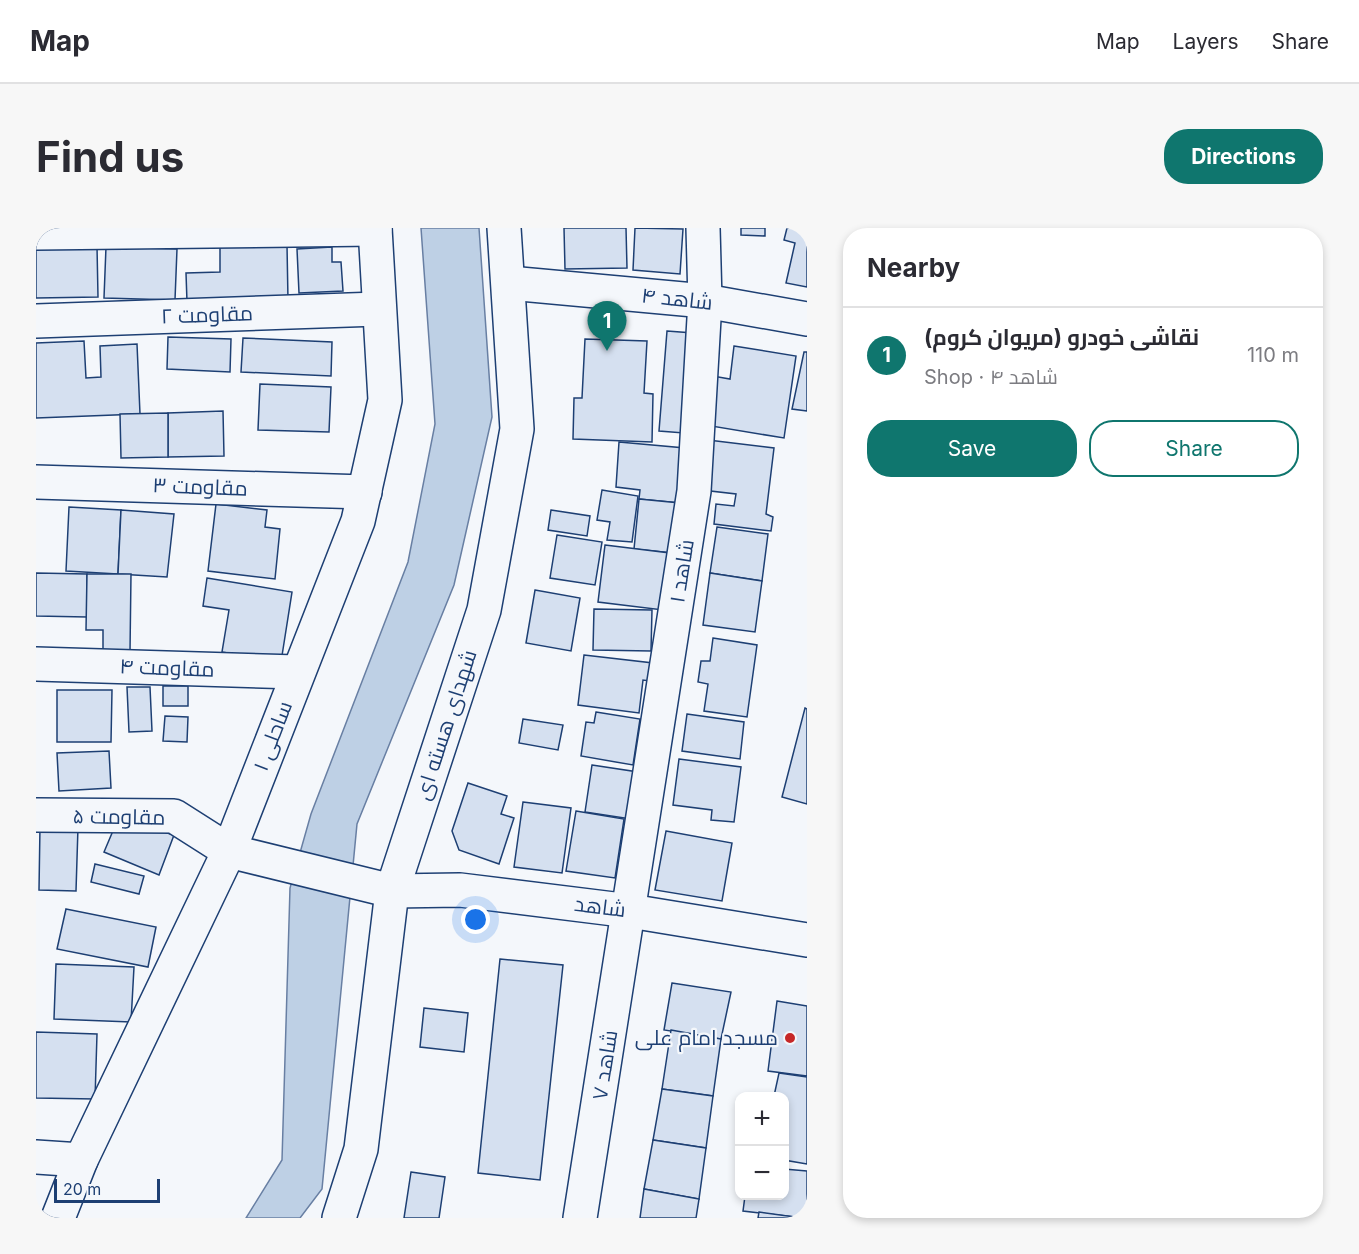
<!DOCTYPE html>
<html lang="en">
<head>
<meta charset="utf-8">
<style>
  :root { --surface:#fff; --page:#f7f7f7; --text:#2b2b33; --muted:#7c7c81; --line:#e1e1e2; --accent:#0f766e }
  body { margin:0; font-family:Inter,Cairo,sans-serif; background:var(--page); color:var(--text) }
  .controls { position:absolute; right:18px; bottom:18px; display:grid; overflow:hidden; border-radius:12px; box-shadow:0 3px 9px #0003 }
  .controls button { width:54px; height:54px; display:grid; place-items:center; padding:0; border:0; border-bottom:2px solid var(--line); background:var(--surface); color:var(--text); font:30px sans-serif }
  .scale { position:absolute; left:18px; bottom:15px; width:106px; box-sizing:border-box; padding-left:6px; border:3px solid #1d3f73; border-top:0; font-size:16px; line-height:21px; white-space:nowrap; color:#1d3f73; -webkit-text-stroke:4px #f4f7fb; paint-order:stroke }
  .you { position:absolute; left:440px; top:692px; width:21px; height:21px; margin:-15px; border:4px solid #fff; border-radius:50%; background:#1a73e8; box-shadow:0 0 0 9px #1a73e833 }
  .badge { display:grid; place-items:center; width:39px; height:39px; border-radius:50%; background:var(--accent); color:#fff; font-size:20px; font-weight:700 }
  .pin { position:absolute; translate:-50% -50px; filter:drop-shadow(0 2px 3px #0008) }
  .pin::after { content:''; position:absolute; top:32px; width:21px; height:18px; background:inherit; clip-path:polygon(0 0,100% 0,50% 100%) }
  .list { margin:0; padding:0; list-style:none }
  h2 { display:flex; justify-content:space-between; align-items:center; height:78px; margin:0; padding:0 24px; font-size:26px }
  h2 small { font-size:20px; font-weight:400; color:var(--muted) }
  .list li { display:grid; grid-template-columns:39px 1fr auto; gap:18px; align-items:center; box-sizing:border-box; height:96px; padding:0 24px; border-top:2px solid var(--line) }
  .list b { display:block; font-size:22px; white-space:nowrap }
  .list p { margin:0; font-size:20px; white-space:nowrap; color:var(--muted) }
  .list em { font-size:20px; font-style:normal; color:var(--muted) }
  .actions { display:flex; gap:12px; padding:18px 24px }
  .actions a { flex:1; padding:14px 0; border:2px solid var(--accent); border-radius:24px; text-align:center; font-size:21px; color:var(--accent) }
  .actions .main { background:var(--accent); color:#fff }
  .map { position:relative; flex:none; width:771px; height:990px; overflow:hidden; border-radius:24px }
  header { display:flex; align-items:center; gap:36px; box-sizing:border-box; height:84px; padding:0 30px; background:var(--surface); border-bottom:2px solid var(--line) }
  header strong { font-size:28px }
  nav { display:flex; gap:33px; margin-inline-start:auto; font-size:21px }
  .intro { display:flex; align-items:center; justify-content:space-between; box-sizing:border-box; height:144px; padding:0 36px }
  h1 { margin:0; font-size:42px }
  .button { padding:15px 27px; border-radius:24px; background:var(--accent); color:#fff; font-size:21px; font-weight:700 }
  main { display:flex; gap:36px; padding:0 36px }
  aside { flex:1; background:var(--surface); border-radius:24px; box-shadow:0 3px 9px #0003 }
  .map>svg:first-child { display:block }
  .water { fill:#bed0e5; stroke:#687fa3; stroke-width:1.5 }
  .building { fill:#d5e0f0; stroke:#1d3f73; stroke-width:1.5 }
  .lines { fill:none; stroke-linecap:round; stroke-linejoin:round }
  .minor-casing { stroke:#1d3f73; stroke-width:36 }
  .minor { stroke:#f4f7fb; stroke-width:33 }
  .poi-dot { fill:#c62828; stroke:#f4f7fb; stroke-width:2 }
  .labels { text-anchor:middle; stroke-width:4.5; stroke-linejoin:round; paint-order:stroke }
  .street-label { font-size:21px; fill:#1d3f73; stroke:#f4f7fb }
  .poi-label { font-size:21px; fill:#1d3f73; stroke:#f4f7fb; text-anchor:end }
</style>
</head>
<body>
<header>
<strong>Map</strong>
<nav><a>Map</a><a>Layers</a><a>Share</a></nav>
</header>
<div class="intro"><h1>Find us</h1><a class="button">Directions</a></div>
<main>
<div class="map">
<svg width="771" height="990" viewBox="0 0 771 990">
  <rect width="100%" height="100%" fill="#f4f7fb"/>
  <path class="water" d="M 385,0 L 443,0 L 456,189 L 418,357 L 321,596 L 286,961 L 264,990 L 210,990 L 246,932 L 254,660 L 275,586 L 372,334 L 399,196 Z"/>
  <g class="building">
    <path d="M 528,0 L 590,0 L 591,40 L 529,41 Z"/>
    <path d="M 599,0 L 647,1 L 644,46 L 597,42 Z"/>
    <path d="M 705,0 L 729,0 L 729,8 L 705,7 Z"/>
    <path d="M 751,0 L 771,0 L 771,59 L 750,55 L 759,15 L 748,12 Z"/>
    <path d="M 251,17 L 252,72 L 151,74 L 150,45 L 184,44 L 184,19 Z"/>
    <path d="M 61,18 L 62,69 L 0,70 L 0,19 Z"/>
    <path d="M 70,19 L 141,21 L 139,72 L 68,70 Z"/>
    <path d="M 296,19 L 296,34 L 305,34 L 307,63 L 263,65 L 261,21 Z"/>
    <path d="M 631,103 L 657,105 L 648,205 L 623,203 Z"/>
    <path d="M 132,109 L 195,111 L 194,144 L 131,141 Z"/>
    <path d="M 207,110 L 296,114 L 295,148 L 205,144 Z"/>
    <path d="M 549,111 L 611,113 L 608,165 L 617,166 L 616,214 L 537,211 L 538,170 L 546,170 Z"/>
    <path d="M 48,113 L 50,150 L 65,149 L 64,118 L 101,116 L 104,186 L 0,190 L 0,115 Z"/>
    <path d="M 698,118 L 760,128 L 748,210 L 669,197 L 677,148 L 694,151 Z"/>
    <path d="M 768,124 L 771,124 L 771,183 L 756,181 Z"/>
    <path d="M 224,156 L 295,159 L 293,204 L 222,202 Z"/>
    <path d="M 187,183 L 188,228 L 132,229 L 132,185 Z"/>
    <path d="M 132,185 L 132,229 L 85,230 L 84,186 Z"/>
    <path d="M 672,212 L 738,220 L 730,286 L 737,289 L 735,303 L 678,296 L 680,276 L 698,278 L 700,266 L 666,262 Z"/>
    <path d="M 583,214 L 649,220 L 644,275 L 603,271 L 604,262 L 580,259 Z"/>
    <path d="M 566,262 L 602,268 L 596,314 L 571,312 L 574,294 L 561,292 Z"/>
    <path d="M 603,271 L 644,275 L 637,325 L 598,321 Z"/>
    <path d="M 180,276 L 231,282 L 229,299 L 244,301 L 239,351 L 172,343 Z"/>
    <path d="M 33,279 L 85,282 L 82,346 L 30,343 Z"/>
    <path d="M 85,282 L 138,286 L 131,349 L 82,346 Z"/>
    <path d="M 515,282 L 554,288 L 551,308 L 512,302 Z"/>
    <path d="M 681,299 L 732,306 L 726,353 L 674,345 Z"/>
    <path d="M 521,307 L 566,314 L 559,357 L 514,350 Z"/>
    <path d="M 569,317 L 634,325 L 627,382 L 562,374 Z"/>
    <path d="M 0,345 L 51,346 L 51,389 L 0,388 Z"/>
    <path d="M 674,345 L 726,353 L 719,404 L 667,397 Z"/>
    <path d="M 51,346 L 95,346 L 94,424 L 67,423 L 67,402 L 50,402 Z"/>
    <path d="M 171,350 L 256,364 L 245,434 L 186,424 L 193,382 L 167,378 Z"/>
    <path d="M 499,362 L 544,370 L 535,423 L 490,415 Z"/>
    <path d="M 558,381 L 616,382 L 615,423 L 557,422 Z"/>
    <path d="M 677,410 L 721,417 L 711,489 L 668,483 L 672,456 L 662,454 L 665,433 L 674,433 Z"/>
    <path d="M 548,427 L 617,435 L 614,453 L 607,452 L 603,485 L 542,477 Z"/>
    <rect x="127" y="458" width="25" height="20"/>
    <path d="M 91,459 L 114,459 L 116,503 L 93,504 Z"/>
    <path d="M 21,462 L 76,462 L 75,514 L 21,514 Z"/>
    <path d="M 769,480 L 771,481 L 771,576 L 746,569 Z"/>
    <path d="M 560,484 L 604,491 L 597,537 L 545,528 L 550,494 L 558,495 Z"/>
    <path d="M 651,486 L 708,494 L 704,531 L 646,523 Z"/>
    <path d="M 129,488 L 152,489 L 151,514 L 127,513 Z"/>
    <path d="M 487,491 L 527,497 L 522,522 L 483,515 Z"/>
    <path d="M 73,523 L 75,560 L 23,563 L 21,525 Z"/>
    <path d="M 643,531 L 705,539 L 698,594 L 675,592 L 676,582 L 637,577 Z"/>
    <path d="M 556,537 L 602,544 L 595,591 L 549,584 Z"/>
    <path d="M 432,555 L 471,568 L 465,586 L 478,590 L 463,636 L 423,622 L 416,603 Z"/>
    <path d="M 487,574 L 535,580 L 526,645 L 478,639 Z"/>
    <path d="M 540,583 L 588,591 L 579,650 L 530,643 Z"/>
    <path d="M 82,591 L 138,607 L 123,647 L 68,624 Z"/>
    <path d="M 4,598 L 42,599 L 40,663 L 3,662 Z"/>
    <path d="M 630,603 L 696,615 L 686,673 L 619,662 Z"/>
    <path d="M 59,636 L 108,648 L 103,666 L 55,654 Z"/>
    <path d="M 30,681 L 120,699 L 112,739 L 21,721 Z"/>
    <path d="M 464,731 L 527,737 L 504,952 L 442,945 Z"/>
    <path d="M 20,736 L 98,739 L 95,794 L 18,791 Z"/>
    <path d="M 636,755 L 695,764 L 685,811 L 628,802 Z"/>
    <path d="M 741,773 L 771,778 L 771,848 L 732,843 Z"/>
    <path d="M 388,780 L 432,785 L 428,824 L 384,819 Z"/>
    <path d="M 635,802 L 685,811 L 677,868 L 626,861 Z"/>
    <path d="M 0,804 L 61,806 L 59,871 L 0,870 Z"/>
    <path d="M 743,845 L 771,849 L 771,936 L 748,932 L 748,868 L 738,868 Z"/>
    <path d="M 626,861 L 677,868 L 670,920 L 617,912 Z"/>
    <path d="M 617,912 L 670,920 L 663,971 L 608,961 Z"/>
    <path d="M 748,941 L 771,943 L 771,981 L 768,990 L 707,983 L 709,968 L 748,968 Z"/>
    <path d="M 375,944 L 409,949 L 403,990 L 368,990 Z"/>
    <path d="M 608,961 L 663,971 L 660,990 L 604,990 Z"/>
    <path d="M 723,984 L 766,990 L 722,990 Z"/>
  </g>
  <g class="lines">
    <g class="minor-casing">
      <g id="minor">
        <path d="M 0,5 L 339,1"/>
        <path d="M 473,55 L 669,73 L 771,91"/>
        <path d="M 0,93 L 342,81"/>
        <path d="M 0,254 L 329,264"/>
        <path d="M 0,436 L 261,444"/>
        <path d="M 0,587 L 138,588 L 193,623 L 356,663 L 424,662 L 594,683 L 771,712"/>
        <path d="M 0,929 L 45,932"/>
        <path d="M 22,990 L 45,932 L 193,623 L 322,293 L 349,172 L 339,0"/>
        <path d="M 303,990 L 325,921 L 356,663 L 448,382 L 481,201 L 468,0"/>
        <path d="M 544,990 L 658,263 L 669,73 L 667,0"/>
      </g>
    </g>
    <use href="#minor" class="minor"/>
  </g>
  <circle class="poi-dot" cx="754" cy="810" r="6"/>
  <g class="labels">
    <g class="street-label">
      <text transform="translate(641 71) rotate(6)" y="7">شاهد ۴</text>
      <text transform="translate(171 87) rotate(-2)" y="7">مقاومت ۲</text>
      <text transform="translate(164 259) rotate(2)" y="7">مقاومت ۳</text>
      <text transform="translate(646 343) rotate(-81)" y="7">شاهد ۱</text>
      <text transform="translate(131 440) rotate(2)" y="7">مقاومت ۴</text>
      <text transform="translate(410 497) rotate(-72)" y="7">شهدای هسته ای</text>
      <text transform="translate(237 508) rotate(-69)" y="7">ساحلی ۱</text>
      <text transform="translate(83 589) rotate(1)" y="7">مقاومت ۵</text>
      <text transform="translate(564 679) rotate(7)" y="7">شاهد</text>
      <text transform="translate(569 837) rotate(-81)" y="7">شاهد ۷</text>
    </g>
    <g class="poi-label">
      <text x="742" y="817">مسجد امام علی</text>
    </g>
  </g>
</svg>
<div class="controls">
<button>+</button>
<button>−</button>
</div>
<div class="scale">20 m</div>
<div class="you"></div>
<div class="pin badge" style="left:571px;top:123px">1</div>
</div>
<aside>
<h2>Nearby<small></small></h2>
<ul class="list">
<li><span class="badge">1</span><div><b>نقاشی خودرو (مریوان کروم)</b><p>Shop · شاهد ۴</p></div><em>110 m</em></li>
</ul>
<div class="actions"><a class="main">Save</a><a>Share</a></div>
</aside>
</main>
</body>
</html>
